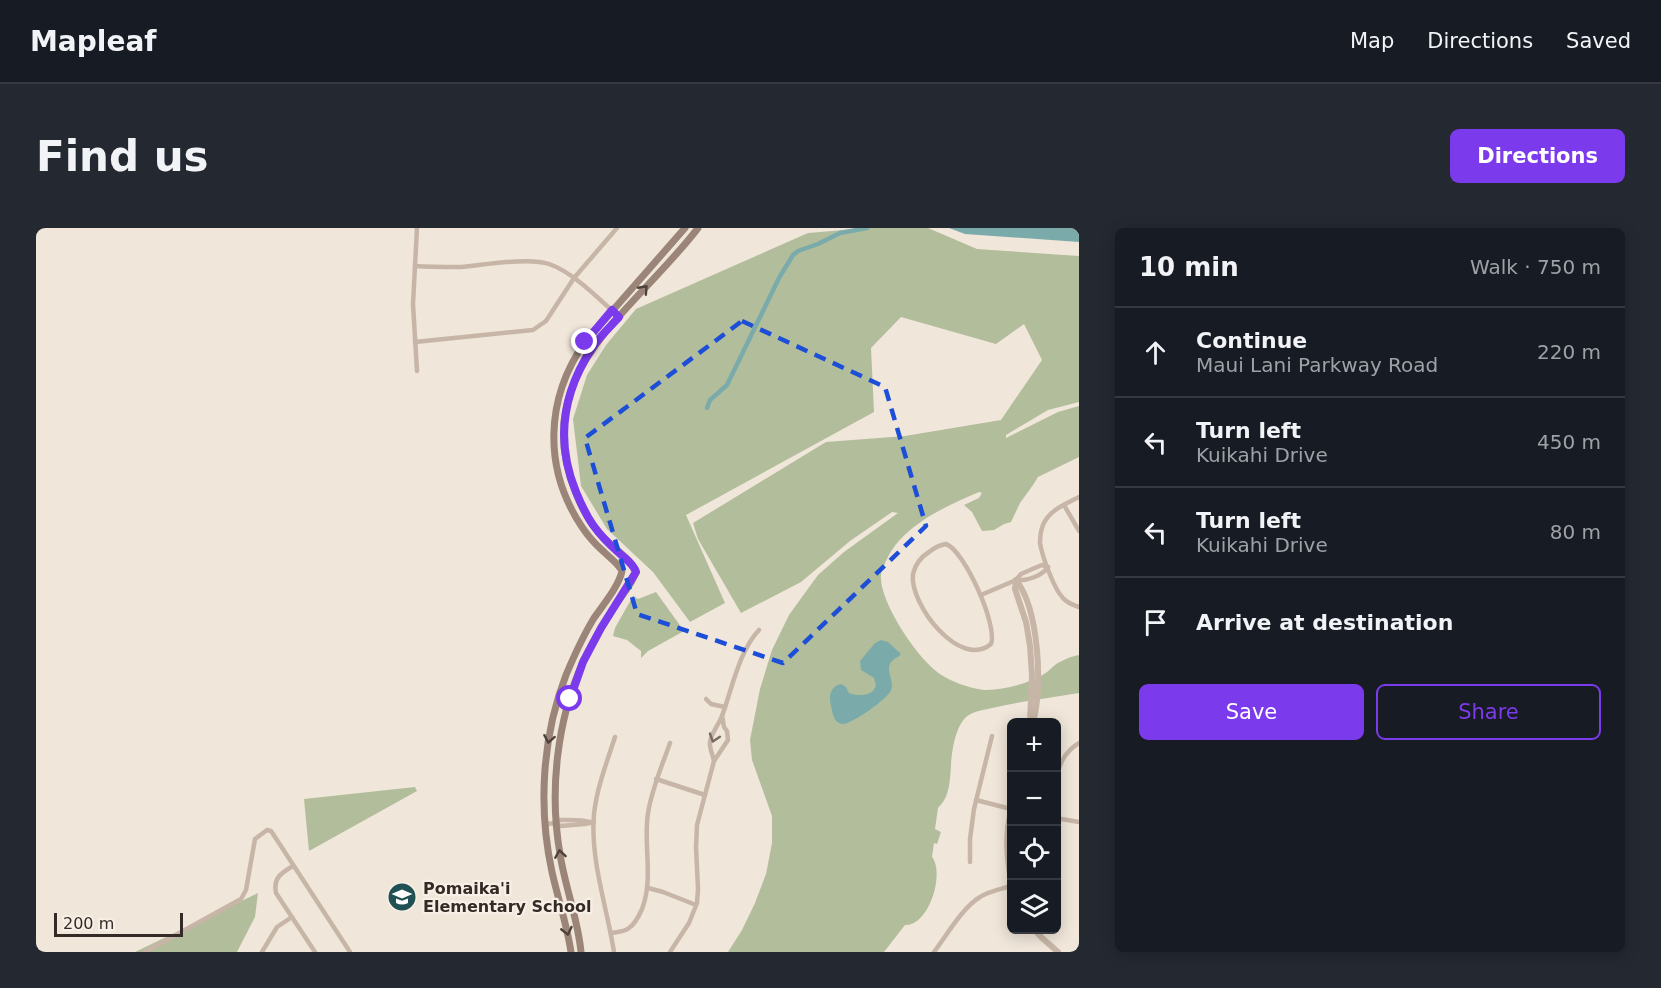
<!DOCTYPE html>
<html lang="en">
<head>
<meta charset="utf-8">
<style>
  :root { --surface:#171b24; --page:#242831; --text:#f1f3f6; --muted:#9ea1a6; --line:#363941; --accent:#7c3aed }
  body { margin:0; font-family:"DejaVu Sans",sans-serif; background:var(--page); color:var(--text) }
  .controls { position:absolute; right:18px; bottom:18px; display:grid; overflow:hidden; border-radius:9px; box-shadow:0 3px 15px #0003 }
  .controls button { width:54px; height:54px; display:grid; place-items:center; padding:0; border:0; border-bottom:2px solid var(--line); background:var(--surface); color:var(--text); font:30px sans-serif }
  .scale { position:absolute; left:18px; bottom:15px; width:129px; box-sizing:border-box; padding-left:6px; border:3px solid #342b27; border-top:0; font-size:16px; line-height:21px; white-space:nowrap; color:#342b27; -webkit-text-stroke:4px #f8f0e6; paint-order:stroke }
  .stop { position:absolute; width:18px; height:18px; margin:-14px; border:4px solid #7c3aed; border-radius:50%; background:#fff }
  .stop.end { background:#7c3aed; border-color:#fff; box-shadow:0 2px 6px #0008 }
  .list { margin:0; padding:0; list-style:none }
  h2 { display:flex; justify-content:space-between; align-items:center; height:78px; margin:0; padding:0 24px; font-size:26px }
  h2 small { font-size:20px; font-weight:400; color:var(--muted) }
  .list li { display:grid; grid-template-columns:39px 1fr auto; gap:18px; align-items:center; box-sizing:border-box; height:90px; padding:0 24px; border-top:2px solid var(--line) }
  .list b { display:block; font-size:22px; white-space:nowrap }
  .list p { margin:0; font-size:20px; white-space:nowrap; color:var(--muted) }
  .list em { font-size:20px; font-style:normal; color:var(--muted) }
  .actions { display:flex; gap:12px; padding:18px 24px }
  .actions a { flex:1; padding:14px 0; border:2px solid var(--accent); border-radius:9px; text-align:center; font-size:21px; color:var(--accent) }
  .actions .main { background:var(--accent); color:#fff }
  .icon { flex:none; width:33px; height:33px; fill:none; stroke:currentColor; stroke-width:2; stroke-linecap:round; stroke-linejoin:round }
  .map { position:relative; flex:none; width:1043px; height:724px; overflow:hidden; border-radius:9px }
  header { display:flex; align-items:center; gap:36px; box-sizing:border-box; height:84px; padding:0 30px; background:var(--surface); border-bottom:2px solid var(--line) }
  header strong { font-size:28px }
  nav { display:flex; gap:33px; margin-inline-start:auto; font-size:21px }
  .intro { display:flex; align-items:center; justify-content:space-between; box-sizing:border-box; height:144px; padding:0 36px }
  h1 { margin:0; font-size:42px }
  .button { padding:15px 27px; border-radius:9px; background:var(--accent); color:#fff; font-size:21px; font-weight:700 }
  main { display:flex; gap:36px; padding:0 36px }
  aside { flex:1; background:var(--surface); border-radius:9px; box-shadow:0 3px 15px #0003 }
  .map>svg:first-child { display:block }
  .green { fill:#b2be9b }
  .water { fill:#7baaab }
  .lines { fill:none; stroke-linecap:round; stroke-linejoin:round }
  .canal { stroke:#7baaab; stroke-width:4.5 }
  .minor { stroke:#c7b6a7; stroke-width:4.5 }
  .tertiary { stroke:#c7b6a7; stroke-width:6 }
  .secondary { stroke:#9b8579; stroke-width:7 }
  .oneway { stroke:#4e423c }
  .oneway2 { stroke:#766a61 }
  .route { stroke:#7c3aed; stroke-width:8 }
  .marked { fill:none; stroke:#1d4ed8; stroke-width:4.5; stroke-dasharray:12 8; stroke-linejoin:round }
  .labels { text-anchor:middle; stroke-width:4.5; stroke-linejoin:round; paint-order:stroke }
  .poi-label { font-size:16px; font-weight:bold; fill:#342b27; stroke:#f8f0e6; text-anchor:start }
</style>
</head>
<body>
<header>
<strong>Mapleaf</strong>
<nav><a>Map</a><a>Directions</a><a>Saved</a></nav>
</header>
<div class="intro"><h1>Find us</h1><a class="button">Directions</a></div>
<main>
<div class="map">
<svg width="1043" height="724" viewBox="0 0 1043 724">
  <rect width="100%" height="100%" fill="#f0e6da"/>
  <g class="green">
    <path d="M 832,0 L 892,0 L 941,21 L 1043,28 L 1043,174 L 1012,182 L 970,207 L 970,210 L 1022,184 L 1043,178 L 1043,229 L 1002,249 L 997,257 L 984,275 L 975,294 L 968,296 L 958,302 L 946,303 L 936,284 L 928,277 L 943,270 L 946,265 L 943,264 C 910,278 865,298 850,333 C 848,337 846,342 845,346 C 842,372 880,428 900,443 C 910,452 937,462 951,462 C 971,461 995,455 1011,444 C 1016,440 1020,435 1026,433 C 1031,430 1037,428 1043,427 L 1043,465 C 1014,470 985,473 956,480 C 947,482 938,483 930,489 C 919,500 916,522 915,537 C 914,552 914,569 902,580 L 899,601 L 905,604 L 901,616 L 898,615 L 896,629 C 909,645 893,698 869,697 L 848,724 L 692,724 L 706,702 L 719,675 L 730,646 L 736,615 L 736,588 L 716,532 L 714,512 L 724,461 L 736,422 L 753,387 L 782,347 L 808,324 L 862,285 L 856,284 L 814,313 L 765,354 L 705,385 L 662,311 L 657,295 L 790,214 L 869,208 L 965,192 L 1006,132 L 988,96 L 960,116 L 865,89 L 835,120 L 838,184 L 650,287 L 689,375 L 654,394 L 617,344 L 571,301 L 545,258 L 537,191 L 551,147 L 570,117 L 600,81 L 772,5 Z"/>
    <path d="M 620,364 L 648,403 L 612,423 L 605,430 L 605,423 L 591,412 L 577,408 L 579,400 L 597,368 L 602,371 Z"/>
    <path d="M 379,559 L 381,563 L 273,623 L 268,571 Z"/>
    <path d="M 222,665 L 219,689 L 201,724 L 99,724 Z"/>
  </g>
  <g class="water">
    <path d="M 913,0 L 1043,0 L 1043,14 L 929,6 Z"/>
    <path d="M 845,412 L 852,414 L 865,426 C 862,430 858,430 855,434 C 849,443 859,453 855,462 C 853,470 815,497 806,496 C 799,495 797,488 796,482 C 793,471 792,459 805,456 L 810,459 L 813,465 C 821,468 831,468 837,463 L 840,458 L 838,450 L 825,442 L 824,433 L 839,415 Z"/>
  </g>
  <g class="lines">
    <path class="canal" d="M 671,180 L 674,172 L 691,157 L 743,50 L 757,27 L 762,23 L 782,16 L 804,5 L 831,0"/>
    <g class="minor">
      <path d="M 381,0 L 377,76 L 381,143"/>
      <path d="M 379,38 C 394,39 410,39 425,39 C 448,37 493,29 513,36 C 537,44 564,72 583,89"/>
      <path d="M 379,114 L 497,102 L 510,93 L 538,50 L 581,0"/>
      <path d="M 1043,269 C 1030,276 1013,282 1007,297 C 1005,302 1004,309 1004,315 C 1006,328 1018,361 1027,370 C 1031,375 1037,377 1043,379"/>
      <path d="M 1028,277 L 1043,303"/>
      <path d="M 910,316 C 928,322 962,397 955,416 C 924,442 873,376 877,346 C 879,337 885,329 893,324 C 898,320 903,317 910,316 Z"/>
      <path d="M 981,352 C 991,353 1006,348 1012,339"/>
      <path d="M 945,367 L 980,352 L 985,346 L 1001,339 L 1006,337 L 1012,339"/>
      <path d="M 670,471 L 675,476 L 689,479"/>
      <path d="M 678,533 C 677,527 673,520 674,514 C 675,506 683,496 686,488 C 696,461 703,423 723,402"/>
      <path d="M 1020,549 C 1024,534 1030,523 1043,515"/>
      <path d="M 620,551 L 669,567"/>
      <path d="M 940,572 L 975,581"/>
      <path d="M 1020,590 L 1043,594"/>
      <path d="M 521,595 L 523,592 C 533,592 545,591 554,594"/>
      <path d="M 509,596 L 521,595 L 524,598 L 549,596 L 558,594"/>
      <path d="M 934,634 L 934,611 L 938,581 L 956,508"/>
      <path d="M 257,638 C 245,645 237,650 240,665 L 279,724"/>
      <path d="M 1020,655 L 1021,656"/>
      <path d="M 612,660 L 627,664 L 660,677"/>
      <path d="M 575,705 C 581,704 588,704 593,700 C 599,696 603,688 606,681 C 618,650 607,618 612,585 C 616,560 626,538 634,515"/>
      <path d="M 109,724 L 205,671 L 210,662 L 219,611 L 231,602 L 235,603 L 239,609 L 314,724"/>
      <path d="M 226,724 L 241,699 L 256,689"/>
      <path d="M 578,724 C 571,679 554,632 558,586 C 561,559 571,534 579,509"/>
      <path d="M 634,724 L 653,695 L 661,675 L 662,661 L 660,619 L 661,597 L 678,533 L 692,512 L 691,503 L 688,499 L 686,487"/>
      <path d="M 898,724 C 911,707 926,680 944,669 C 953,663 965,661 975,658"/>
    </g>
    <g class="tertiary">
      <path d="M 980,352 C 1003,381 1007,460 997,494"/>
      <path d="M 980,352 L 979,361 L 990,394 L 994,418 L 996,447 L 994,494"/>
      <path d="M 975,584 C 969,607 971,629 975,652"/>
      <path d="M 999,702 L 1005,709 L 1022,724"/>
    </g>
    <g class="secondary">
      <path d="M 535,724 C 531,697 522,671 516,644 C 502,580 506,509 530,447 C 538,428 547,408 558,390 C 567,377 583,358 586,343 C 582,335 574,330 567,323 C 559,316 552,308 546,299 C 507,241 509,171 549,114 L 649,0"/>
      <path d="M 545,724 C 542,691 529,659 524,626 C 513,563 521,492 547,434 C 556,413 569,394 581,375 C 588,365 597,354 600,344 C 596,332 581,323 572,314 C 561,304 552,291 545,277 C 485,147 593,90 662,0"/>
    </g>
  </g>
  <defs><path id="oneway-chevron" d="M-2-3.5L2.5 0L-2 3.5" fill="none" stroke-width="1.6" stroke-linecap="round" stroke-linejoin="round" transform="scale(1.5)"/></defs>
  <g class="oneway">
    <use href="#oneway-chevron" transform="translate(608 61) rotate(-48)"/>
    <use href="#oneway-chevron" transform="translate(513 511) rotate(100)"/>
    <use href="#oneway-chevron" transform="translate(524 626) rotate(-99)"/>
    <use href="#oneway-chevron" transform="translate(531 703) rotate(77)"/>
  </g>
  <use class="oneway2" href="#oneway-chevron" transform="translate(678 510) rotate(108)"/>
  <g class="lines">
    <path class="route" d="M 534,471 L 547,434 L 565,400 L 600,344 C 597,335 588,330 582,324 C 573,316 564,307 557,297 C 550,287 545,276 540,264 C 519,213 526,166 556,120 C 563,109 574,99 583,89 L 576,82 L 549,114"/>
  </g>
  <path class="marked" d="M 706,93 L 849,159 L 890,298 L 747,435 L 601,386 L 549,210 Z"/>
  <defs>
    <g id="school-disc" transform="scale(1.5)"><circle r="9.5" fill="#1f5053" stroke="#f8f0e6"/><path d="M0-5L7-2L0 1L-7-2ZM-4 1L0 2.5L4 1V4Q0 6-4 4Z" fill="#fff"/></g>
  </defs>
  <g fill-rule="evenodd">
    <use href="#school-disc" x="366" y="669"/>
  </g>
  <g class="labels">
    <g class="poi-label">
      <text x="387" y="666">Pomaika'i<tspan x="387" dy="18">Elementary School</tspan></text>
    </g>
  </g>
</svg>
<div class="controls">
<button>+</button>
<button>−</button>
<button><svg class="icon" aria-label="locate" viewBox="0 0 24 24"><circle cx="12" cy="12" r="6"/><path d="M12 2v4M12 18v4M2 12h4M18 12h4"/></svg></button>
<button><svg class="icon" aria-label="layers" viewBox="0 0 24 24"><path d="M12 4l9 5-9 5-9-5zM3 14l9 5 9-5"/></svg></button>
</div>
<div class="scale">200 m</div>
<div class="stop" style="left:534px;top:471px"></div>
<div class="stop end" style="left:549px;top:114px"></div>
</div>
<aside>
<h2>10 min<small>Walk · 750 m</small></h2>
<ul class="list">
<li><svg class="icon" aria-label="ahead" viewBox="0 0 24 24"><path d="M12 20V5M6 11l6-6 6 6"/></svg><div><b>Continue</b><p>Maui Lani Parkway Road</p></div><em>220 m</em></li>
<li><svg class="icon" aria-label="left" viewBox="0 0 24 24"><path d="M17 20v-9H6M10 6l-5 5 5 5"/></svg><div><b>Turn left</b><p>Kuikahi Drive</p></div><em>450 m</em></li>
<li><svg class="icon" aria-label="left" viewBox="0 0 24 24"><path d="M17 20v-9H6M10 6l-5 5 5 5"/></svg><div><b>Turn left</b><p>Kuikahi Drive</p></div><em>80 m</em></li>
<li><svg class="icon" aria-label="arrive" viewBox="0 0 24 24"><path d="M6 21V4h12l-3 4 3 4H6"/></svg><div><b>Arrive at destination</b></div></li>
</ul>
<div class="actions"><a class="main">Save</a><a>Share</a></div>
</aside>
</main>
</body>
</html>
